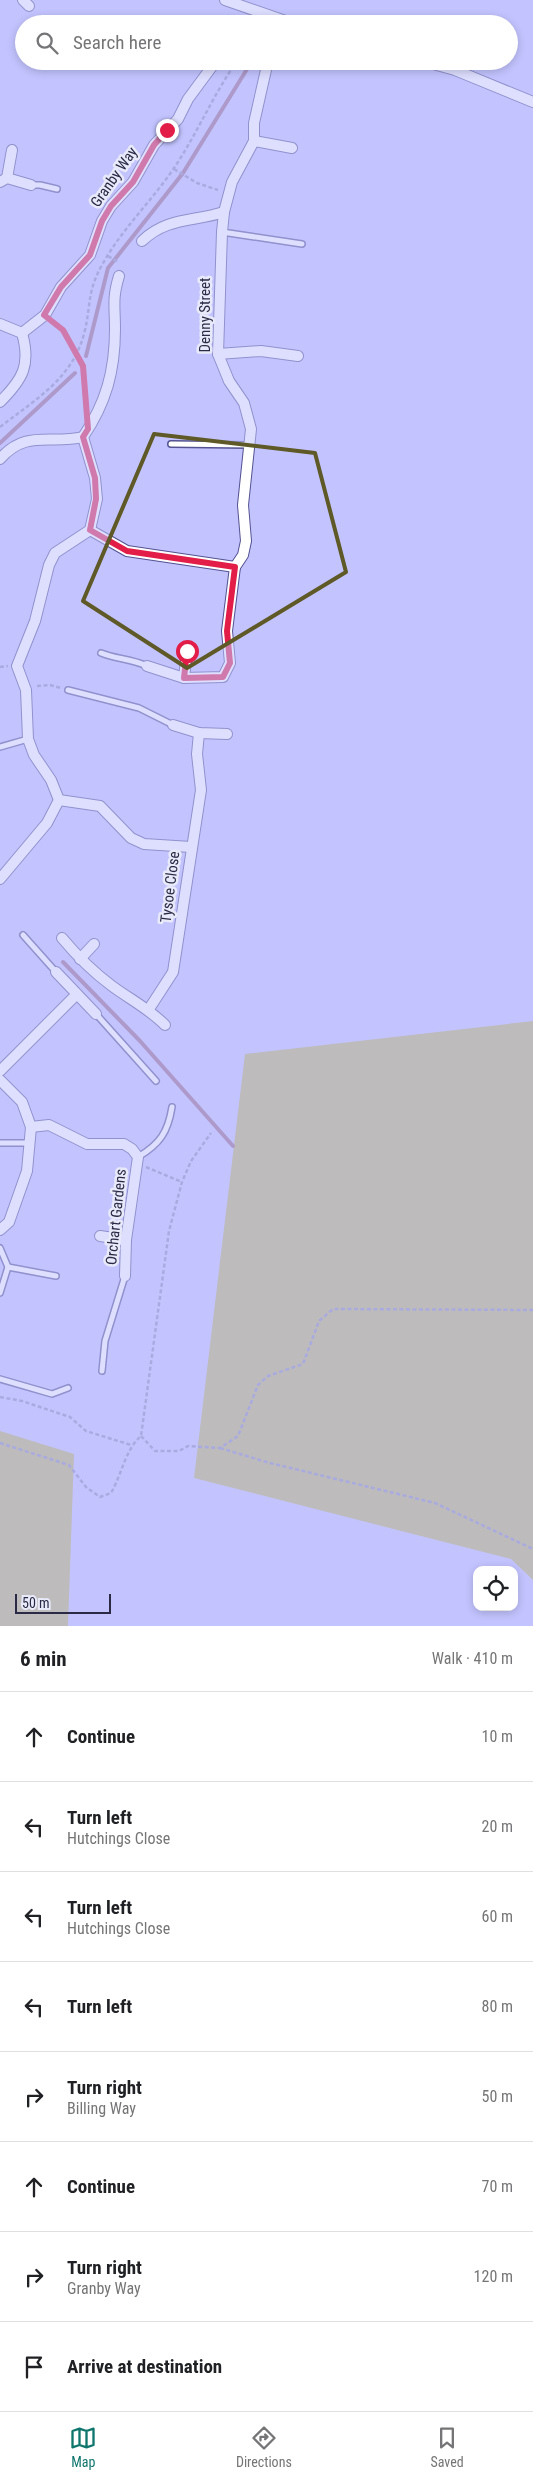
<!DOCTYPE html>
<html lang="en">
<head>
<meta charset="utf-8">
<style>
  :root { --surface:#fff; --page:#f2f2f2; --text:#202124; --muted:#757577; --line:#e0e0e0; --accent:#0f766e }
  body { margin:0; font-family:"Roboto Condensed",sans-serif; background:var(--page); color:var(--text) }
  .controls { position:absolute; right:15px; bottom:15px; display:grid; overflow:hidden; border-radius:10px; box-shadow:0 2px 8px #0003 }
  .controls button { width:45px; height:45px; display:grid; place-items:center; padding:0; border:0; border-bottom:1px solid var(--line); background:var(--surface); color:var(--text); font:25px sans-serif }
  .scale { position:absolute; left:15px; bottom:12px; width:96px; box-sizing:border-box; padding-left:5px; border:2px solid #2a2a46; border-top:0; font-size:14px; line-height:18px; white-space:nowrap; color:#2a2a46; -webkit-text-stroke:4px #e9eaf9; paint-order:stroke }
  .stop { position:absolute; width:15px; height:15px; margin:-11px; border:4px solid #e11d48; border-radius:50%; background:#fff }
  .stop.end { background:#e11d48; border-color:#fff; box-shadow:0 1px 5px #0008 }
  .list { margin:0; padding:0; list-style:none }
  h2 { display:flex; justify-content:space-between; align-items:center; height:65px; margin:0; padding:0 20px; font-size:21px }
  h2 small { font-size:16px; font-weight:400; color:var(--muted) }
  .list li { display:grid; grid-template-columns:32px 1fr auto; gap:15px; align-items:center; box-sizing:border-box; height:90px; padding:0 20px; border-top:1px solid var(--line) }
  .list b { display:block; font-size:19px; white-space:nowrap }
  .list p { margin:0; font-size:16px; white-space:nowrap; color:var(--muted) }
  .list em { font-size:16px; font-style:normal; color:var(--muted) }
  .icon { flex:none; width:28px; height:28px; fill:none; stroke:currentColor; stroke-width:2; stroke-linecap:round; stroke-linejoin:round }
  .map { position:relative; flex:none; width:533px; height:1626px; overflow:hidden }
  .search { position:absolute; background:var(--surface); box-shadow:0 2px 8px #0003; left:15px; right:15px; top:15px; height:55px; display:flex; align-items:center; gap:12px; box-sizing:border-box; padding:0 18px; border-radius:28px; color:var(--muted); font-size:19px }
  .sheet { height:785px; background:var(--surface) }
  nav { display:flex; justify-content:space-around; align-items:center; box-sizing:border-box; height:70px; border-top:1px solid var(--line); background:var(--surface); font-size:14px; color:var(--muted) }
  nav a { display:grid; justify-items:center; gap:2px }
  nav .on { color:var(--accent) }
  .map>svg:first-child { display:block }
  .green { fill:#b6af69 }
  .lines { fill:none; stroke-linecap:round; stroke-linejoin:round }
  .stream { stroke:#94668a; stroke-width:4 }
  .lane-casing { stroke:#545292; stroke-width:8 }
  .street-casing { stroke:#545292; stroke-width:12 }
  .path { stroke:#8a8bba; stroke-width:2.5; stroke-dasharray:4 2.5; stroke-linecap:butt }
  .lane { stroke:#fff; stroke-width:5 }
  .street { stroke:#fff; stroke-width:10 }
  .route { stroke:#e11d48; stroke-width:6 }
  .marked { fill:none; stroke:#5e5926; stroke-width:4; stroke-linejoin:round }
  .labels { text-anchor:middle; stroke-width:5; stroke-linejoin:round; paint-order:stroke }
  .street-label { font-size:15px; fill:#2a2a46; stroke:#e9eaf9 }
</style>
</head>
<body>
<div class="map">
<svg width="533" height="1626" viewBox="0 0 533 1626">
  <rect width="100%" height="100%" fill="#c3c4ff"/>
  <g class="green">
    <path d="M 533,1021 L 533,1580 L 511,1559 L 194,1478 L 245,1054 Z"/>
    <path d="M 0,1431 L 74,1454 L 68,1626 L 0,1626 Z"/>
  </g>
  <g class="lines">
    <g class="stream">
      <path d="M 86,356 L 108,268 L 183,173 L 252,61"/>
      <path d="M 0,443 L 75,373"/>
      <path d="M 63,962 L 140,1041 L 233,1146"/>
    </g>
    <g class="lane-casing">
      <g id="lane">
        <path d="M 31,185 L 40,185 L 57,189"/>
        <path d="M 222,232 L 302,244"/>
        <path d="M 171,444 L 249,445"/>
        <path d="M 101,653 C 116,659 132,659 147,666"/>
        <path d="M 68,690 L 139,708 L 173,725"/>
        <path d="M 0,747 L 28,739"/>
        <path d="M 23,935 L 56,972"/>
        <path d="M 96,1014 L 156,1081"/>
        <path d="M 0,1143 L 29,1143"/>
        <path d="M 138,1157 C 160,1144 168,1132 172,1107"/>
        <path d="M 0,1248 L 8,1267 L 0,1293"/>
        <path d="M 8,1267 L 56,1276"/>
        <path d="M 102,1371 L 105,1341 L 125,1276"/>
        <path d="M 0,1379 L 52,1394 L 68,1388"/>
      </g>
    </g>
    <g class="street-casing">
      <g id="street">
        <path d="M 23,0 L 29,6"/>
        <path d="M 225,0 L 294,24"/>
        <path d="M 422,61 L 455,70 L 533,102"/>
        <path d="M 254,141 L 292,148"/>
        <path d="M 7,178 L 12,150"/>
        <path d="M 0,182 L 7,178 L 31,185"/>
        <path d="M 142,241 C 167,217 193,222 224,212"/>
        <path d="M 0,324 L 22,333"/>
        <path d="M 22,333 L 45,315 L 61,287 L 90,255 L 102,221 L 111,206 L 133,182 L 154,145 L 178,119 L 188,99 L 216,61"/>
        <path d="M 218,354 L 261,351 L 298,356"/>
        <path d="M 0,402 C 23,379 31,365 22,333"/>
        <path d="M 0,459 C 26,429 50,445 83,437"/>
        <path d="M 90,530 L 97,499 L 95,478 L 83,437 C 106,403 115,371 115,329 C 115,306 112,299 119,276"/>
        <path d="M 147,666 L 184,678 L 223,677 L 230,663 L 227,631 L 235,567 L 243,555 L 246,541 L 243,505 L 251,429 L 244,403 L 229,381 L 218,354 L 222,232 L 224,212 L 232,182 L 254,141 L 254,123 L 268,61"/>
        <path d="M 184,678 L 187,651"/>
        <path d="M 173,725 L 199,733 L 227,734"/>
        <path d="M 59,800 L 51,780 L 34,755 L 28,739 L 26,690 L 17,666 L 35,621 L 49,565 L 55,553 L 90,530 L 127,551 L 235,567"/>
        <path d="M 59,800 L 100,806 L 131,838 L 144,844 L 191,847"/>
        <path d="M 0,879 L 47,823 L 59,800"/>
        <path d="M 62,938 C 77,956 93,972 112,986 C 131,1000 148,1008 165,1025"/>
        <path d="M 80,959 L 94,944"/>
        <path d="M 56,972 L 96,1014"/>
        <path d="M 149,1009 L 173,972 L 201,790 L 197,754 L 199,733"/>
        <path d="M 0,1071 L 76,995"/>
        <path d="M 0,1080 L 22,1102 L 31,1127 L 27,1171 L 9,1222 L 0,1230"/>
        <path d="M 31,1127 L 49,1125 L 87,1144 L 124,1144 L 132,1149 L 138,1157 L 126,1240 L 125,1276"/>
        <path d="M 100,1236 L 126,1240"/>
      </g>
    </g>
    <g class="path">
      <path d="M 174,169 L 197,183 L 218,190"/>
      <path d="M 108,256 L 118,262"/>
      <path d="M 52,321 C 82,347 85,373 86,410"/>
      <path d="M 0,427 C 36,399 74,378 85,330 C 91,304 87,292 102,265 C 121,230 151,202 174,168 C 197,134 213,95 237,61"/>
      <path d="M 0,667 L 8,666"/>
      <path d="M 37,686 L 50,685 L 61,688"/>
      <path d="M 146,1167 L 182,1182"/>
      <path d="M 0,1397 L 22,1401 L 70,1417 L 86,1431 L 131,1445"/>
      <path d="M 141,1436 L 155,1451 L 179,1451 L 188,1446 L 220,1448 L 238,1436 L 258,1385 L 268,1376 L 303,1364 L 319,1321 L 333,1309 L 533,1310"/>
      <path d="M 0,1443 L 69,1465 L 86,1487 L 100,1497 L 111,1493 C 122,1474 125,1450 141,1436 L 169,1231 L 182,1182 L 191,1161 L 211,1133"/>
      <path d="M 220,1448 L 270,1463 L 435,1503 L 533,1549"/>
    </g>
    <use href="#lane" class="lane"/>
    <use href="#street" class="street"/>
  </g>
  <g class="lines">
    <path class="route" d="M 167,130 L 154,145 L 133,182 L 111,206 L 102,221 L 90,255 L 61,287 L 44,315 L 63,330 L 83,366 L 88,429 L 83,437 L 95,478 L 96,499 L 90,530 L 127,551 L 235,567 L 227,631 L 230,663 L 223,677 L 184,678 L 187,651"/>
  </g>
  <path d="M0 0H533V1626H0ZM 154,434 L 315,453 L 346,572 L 187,668 L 83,601 Z" fill="#c3c4ff" fill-opacity=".55" fill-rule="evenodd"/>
  <path class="marked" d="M 154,434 L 315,453 L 346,572 L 187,668 L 83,601 Z"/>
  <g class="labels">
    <g class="street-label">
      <text transform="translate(114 177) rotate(-55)" y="5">Granby Way</text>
      <text transform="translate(205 315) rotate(-90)" y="5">Denny Street</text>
      <text transform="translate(170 887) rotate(-83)" y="5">Tysoe Close</text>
      <text transform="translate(116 1217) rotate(-84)" y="5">Orchart Gardens</text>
    </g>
  </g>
</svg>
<div class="controls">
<button><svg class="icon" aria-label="locate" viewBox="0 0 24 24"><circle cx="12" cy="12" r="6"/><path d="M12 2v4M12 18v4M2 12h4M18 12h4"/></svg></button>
</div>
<div class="scale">50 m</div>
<div class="stop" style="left:187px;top:651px"></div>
<div class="stop end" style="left:167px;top:130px"></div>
<div class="search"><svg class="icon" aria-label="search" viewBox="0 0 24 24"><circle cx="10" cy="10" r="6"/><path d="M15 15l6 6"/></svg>Search here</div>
</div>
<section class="sheet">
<h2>6 min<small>Walk · 410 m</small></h2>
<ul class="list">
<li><svg class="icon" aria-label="ahead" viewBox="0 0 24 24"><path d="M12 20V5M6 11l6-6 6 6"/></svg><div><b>Continue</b></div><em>10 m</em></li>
<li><svg class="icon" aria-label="left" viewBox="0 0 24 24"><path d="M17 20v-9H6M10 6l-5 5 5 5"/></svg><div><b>Turn left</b><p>Hutchings Close</p></div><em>20 m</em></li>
<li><svg class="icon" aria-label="left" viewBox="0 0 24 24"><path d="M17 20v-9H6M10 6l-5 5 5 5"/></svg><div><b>Turn left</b><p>Hutchings Close</p></div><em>60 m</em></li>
<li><svg class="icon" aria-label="left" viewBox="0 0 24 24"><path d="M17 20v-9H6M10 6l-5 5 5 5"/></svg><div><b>Turn left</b></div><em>80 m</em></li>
<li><svg class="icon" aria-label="right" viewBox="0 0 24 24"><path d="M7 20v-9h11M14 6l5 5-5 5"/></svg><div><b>Turn right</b><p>Billing Way</p></div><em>50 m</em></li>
<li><svg class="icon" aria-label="ahead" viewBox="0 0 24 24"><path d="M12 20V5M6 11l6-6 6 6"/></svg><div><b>Continue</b></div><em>70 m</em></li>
<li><svg class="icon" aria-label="right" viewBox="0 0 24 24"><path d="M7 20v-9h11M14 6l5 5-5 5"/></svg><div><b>Turn right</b><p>Granby Way</p></div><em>120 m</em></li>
<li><svg class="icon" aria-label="arrive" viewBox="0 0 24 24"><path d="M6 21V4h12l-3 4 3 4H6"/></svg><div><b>Arrive at destination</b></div></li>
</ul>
</section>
<nav>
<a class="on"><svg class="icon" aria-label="map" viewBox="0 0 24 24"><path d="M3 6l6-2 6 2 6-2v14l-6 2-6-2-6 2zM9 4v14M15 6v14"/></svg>Map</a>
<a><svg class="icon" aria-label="directions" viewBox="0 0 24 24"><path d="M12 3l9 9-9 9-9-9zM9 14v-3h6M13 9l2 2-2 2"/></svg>Directions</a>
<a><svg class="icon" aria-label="saved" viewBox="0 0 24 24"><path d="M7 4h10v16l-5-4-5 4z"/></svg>Saved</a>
</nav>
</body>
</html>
